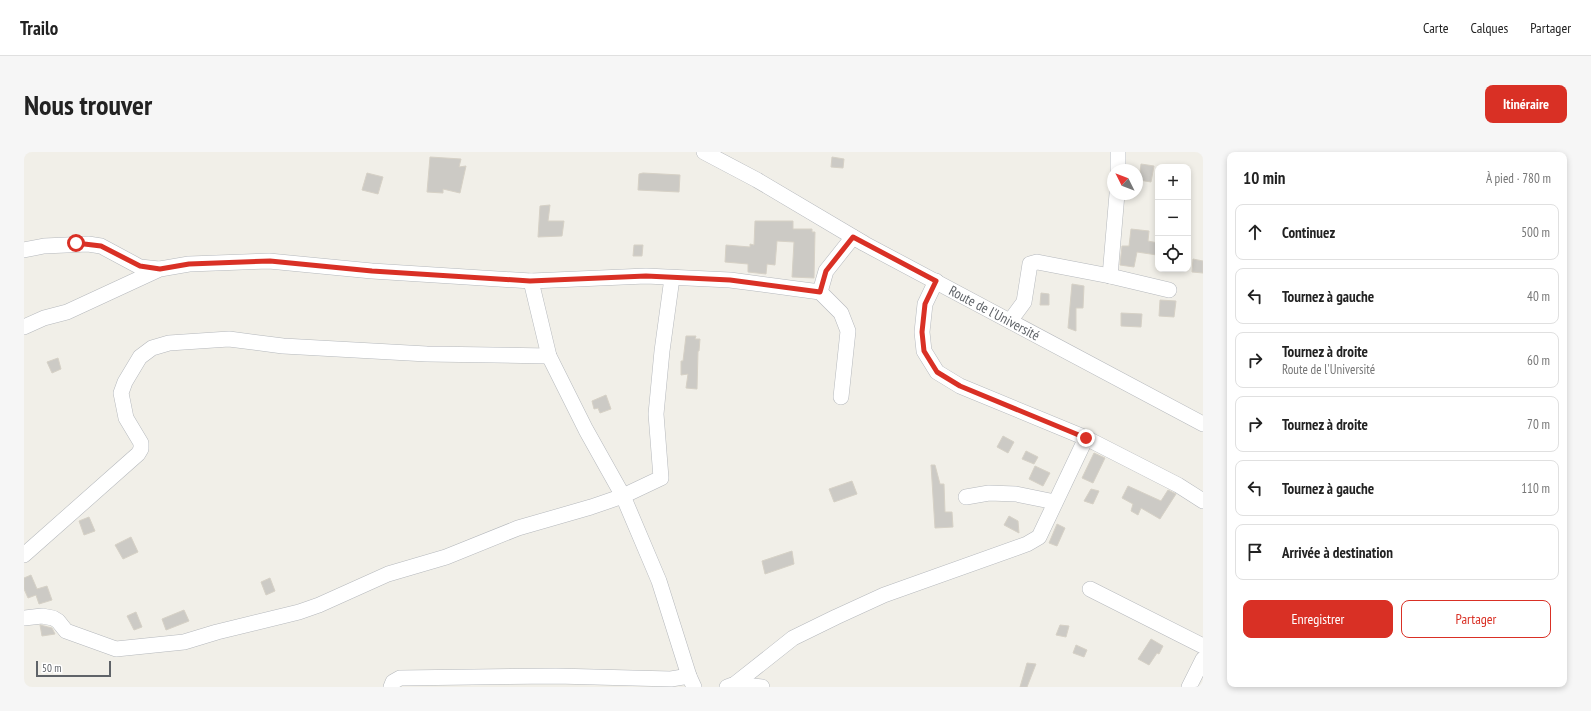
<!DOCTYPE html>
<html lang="fr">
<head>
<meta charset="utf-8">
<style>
  :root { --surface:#fff; --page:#f6f6f6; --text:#222; --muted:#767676; --line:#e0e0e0; --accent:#d93025 }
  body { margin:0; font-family:"PT Sans Narrow",sans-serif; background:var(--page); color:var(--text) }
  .controls { position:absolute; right:12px; top:12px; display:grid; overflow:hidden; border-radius:8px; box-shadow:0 2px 6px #0003 }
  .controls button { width:36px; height:36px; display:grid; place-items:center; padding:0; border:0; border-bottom:1px solid var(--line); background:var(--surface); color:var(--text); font:20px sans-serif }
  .compass { position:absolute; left:1083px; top:12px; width:36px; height:36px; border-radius:50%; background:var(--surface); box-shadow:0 2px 6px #0003; rotate:312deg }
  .scale { position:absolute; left:12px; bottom:10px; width:75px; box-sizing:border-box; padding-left:4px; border:2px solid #5f6368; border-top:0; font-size:11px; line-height:14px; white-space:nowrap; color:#5f6368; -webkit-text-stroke:3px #fff; paint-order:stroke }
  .stop { position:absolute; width:12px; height:12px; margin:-9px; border:3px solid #d93025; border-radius:50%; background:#fff }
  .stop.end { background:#d93025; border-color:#fff; box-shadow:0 1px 4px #0008 }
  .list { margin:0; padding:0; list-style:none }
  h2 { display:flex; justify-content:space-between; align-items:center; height:52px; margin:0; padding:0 16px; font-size:17px }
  h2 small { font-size:13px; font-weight:400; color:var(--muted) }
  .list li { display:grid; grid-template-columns:26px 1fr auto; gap:12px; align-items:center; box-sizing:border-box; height:56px; margin:0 8px 8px; padding:0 8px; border:1px solid var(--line); border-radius:8px }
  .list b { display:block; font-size:15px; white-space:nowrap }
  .list p { margin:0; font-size:13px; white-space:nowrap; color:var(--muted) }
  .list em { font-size:13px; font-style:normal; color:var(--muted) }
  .actions { display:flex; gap:8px; padding:12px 16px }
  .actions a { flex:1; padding:9px 0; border:1px solid var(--accent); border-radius:8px; text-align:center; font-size:14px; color:var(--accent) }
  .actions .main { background:var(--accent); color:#fff }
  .icon { flex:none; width:22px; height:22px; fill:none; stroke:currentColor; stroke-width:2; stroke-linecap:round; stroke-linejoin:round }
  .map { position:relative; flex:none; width:1179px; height:535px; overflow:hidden; border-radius:8px }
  header { display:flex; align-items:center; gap:24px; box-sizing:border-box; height:56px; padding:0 20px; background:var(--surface); border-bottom:1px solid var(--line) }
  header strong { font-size:19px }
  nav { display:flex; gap:22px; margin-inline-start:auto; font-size:14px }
  .intro { display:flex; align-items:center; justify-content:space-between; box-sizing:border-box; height:96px; padding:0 24px }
  h1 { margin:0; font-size:28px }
  .button { padding:10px 18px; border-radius:8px; background:var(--accent); color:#fff; font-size:14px; font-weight:700 }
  main { display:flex; gap:24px; padding:0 24px }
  aside { flex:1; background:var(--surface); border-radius:8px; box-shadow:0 2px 6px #0003 }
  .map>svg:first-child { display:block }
  .building { fill:#cccac5; stroke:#d6d1c6 }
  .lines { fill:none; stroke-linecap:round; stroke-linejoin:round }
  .minor-casing { stroke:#b5b8bc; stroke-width:16 }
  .minor { stroke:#fff; stroke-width:15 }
  .route { stroke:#d93025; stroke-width:5 }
  .labels { text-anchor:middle; stroke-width:3.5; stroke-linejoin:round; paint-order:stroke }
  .street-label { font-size:14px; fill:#5f6368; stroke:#fff }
</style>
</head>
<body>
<header>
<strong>Trailo</strong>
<nav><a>Carte</a><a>Calques</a><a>Partager</a></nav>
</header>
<div class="intro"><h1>Nous trouver</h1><a class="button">Itinéraire</a></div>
<main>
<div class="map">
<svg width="1179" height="535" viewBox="0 0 1179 535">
  <rect width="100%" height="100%" fill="#f1efe8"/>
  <g class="building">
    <path d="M 406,5 L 437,7 L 435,15 L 442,14 L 436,41 L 419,37 L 419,41 L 403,40 Z"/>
    <path d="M 808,5 L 820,7 L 819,16 L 807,15 Z"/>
    <path d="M 1117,12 L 1130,14 L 1127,30 L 1115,28 Z"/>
    <path d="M 343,21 L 359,25 L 354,42 L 338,38 Z"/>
    <path d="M 619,21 L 656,23 L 655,40 L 614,38 L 615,22 Z"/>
    <path d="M 526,53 L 524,69 L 540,69 L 538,84 L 514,85 L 516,54 Z"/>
    <path d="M 731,69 L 769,69 L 769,77 L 788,77 L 788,80 L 791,80 L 790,126 L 768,125 L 770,90 L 753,89 L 751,113 L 743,112 L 742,122 L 724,120 L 724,112 L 701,110 L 702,93 L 726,95 L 726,92 L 730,93 Z"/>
    <path d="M 1107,77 L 1125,79 L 1124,89 L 1134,91 L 1133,103 L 1113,100 L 1110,115 L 1096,113 L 1098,94 L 1105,94 Z"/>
    <path d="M 610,93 L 619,93 L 618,104 L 609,104 Z"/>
    <path d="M 1169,107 L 1179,109 L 1179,121 L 1168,120 Z"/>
    <path d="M 1048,132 L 1060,134 L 1059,156 L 1052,156 L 1052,179 L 1044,176 Z"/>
    <path d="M 1017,141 L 1025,142 L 1025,153 L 1016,153 Z"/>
    <path d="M 1136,148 L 1152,149 L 1150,165 L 1135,164 Z"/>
    <path d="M 1097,161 L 1118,162 L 1117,175 L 1097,174 Z"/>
    <path d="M 662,184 L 672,184 L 671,187 L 676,187 L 675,199 L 674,199 L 673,237 L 662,236 L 664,222 L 657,223 L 657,209 L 659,209 Z"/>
    <path d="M 34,206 L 37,217 L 28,221 L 23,210 Z"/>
    <path d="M 582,243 L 587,257 L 576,261 L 574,256 L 570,257 L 568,249 Z"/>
    <path d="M 979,284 L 990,290 L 984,301 L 973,295 Z"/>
    <path d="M 1002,299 L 1014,305 L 1010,312 L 998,307 Z"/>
    <path d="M 1070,301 L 1081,306 L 1069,331 L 1058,326 Z"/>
    <path d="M 907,313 L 911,313 L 916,332 L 920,332 L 921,360 L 928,360 L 929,375 L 911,376 Z"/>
    <path d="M 1011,314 L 1026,321 L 1019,334 L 1005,327 Z"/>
    <path d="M 828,329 L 833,342 L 810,350 L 805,337 Z"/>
    <path d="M 1104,334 L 1137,349 L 1144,338 L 1152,342 L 1136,367 L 1117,356 L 1114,363 L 1107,359 L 1109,352 L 1098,346 Z"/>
    <path d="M 1067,337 L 1075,339 L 1069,352 L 1060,349 Z"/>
    <path d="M 985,364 L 994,369 L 995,381 L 980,373 Z"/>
    <path d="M 65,365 L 71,379 L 60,383 L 55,369 Z"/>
    <path d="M 1033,372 L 1041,376 L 1033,394 L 1025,391 Z"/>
    <path d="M 107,385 L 114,400 L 99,407 L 91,393 Z"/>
    <path d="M 768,399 L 770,412 L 741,422 L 738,409 Z"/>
    <path d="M 7,423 L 13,437 L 23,434 L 28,448 L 15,452 L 12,443 L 4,446 L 0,437 L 0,426 Z"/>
    <path d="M 246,426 L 251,439 L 242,443 L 237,430 Z"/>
    <path d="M 160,458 L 165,469 L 142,478 L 138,467 Z"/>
    <path d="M 112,460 L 118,475 L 110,478 L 103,464 Z"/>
    <path d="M 16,473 L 28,476 L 31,482 L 18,484 Z"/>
    <path d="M 1036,473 L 1045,474 L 1042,485 L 1032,483 Z"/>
    <path d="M 1127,487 L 1139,494 L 1135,502 L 1133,501 L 1125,513 L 1114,507 Z"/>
    <path d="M 1052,493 L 1063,498 L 1060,505 L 1049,501 Z"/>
    <path d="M 1003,511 L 1012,512 L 1003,535 L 996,535 Z"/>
  </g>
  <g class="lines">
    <g class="minor-casing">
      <g id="minor">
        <path id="s1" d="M 680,0 L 733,28 L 841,92 L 1179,272"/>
        <path d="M 1094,18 L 1094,0"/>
        <path d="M 0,98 L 20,94 L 64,92 L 77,94 L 116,115 L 135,117"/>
        <path d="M 1086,124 L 1093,42"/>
        <path d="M 507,129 L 525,204 L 562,278 L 599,344 L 635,429 L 665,524 L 670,535"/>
        <path d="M 912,129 L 901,152 L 898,180 L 900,199 L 913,220 L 936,234 L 1062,286 L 1154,333 L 1179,349"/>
        <path d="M 796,140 L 802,119 L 829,85"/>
        <path d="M 986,169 L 1000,150 L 1006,112 L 1013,110 L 1086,124 L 1145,138"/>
        <path d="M 0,175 L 20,166 L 43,160 L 136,117 L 165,112 L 245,109 L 348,119 L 507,129 L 622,124 L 706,128 L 796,140 L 817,161 L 824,179 L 817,245"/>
        <path d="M 942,345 L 965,341 L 992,342 L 1031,350"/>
        <path d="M 0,403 L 114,302 L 117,297 L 117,291 L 102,266 L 97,241 L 101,230 L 116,205 L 128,196 L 145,191 L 205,187 L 259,194 L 403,202 L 525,204"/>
        <path d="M 1066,437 L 1179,494"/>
        <path d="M 0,466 L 18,464 L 29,466 L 34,469 L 42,479 L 92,497 L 160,490 L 193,480 L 275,460 L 295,453 L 364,422 L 422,405 L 494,376 L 567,355 L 599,344 L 637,326 L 632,262 L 638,199 L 648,126"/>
        <path d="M 711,532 L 738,535"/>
        <path d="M 367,535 L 369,530 L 376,526 L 532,524 L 647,527 L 665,524"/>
        <path d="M 703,535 L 711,532 L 769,486 L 812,465 L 860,443 L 1003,392 L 1015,385 L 1062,286"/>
        <path d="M 1165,535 L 1179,507"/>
      </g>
    </g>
    <use href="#minor" class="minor"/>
  </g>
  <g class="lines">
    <path class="route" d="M 52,91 L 77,94 L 116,114 L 136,117 L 165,112 L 246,109 L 348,119 L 506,129 L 622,124 L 706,128 L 796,140 L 802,119 L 829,85 L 912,129 L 901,152 L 898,180 L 900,199 L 913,220 L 936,234 L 1062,286"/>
  </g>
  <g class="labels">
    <g class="street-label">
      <text dy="5" stroke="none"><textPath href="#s1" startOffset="332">Route de l'Université</textPath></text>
    </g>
  </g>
</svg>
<div class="controls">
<button>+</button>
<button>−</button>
<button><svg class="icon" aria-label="locate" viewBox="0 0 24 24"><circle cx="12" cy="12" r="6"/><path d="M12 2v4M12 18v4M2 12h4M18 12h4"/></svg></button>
</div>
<svg class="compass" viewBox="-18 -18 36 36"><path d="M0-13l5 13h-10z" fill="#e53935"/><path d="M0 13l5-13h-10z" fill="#767676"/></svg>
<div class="scale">50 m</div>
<div class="stop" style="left:52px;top:91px"></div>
<div class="stop end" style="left:1062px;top:286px"></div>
</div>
<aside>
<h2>10 min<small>À pied · 780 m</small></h2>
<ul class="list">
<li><svg class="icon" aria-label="ahead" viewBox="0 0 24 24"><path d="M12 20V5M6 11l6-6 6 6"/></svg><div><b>Continuez</b></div><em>500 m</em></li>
<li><svg class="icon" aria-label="left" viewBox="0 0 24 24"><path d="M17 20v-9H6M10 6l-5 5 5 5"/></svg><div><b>Tournez à gauche</b></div><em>40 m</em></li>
<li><svg class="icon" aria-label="right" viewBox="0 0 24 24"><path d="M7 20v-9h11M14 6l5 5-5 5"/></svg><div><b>Tournez à droite</b><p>Route de l'Université</p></div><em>60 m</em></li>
<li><svg class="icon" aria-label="right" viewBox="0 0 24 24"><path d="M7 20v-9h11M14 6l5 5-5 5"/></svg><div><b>Tournez à droite</b></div><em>70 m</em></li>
<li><svg class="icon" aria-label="left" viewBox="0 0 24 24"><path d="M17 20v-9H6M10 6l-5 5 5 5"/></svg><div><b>Tournez à gauche</b></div><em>110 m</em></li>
<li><svg class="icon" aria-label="arrive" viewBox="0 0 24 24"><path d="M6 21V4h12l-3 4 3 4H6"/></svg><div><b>Arrivée à destination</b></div></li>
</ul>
<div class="actions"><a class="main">Enregistrer</a><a>Partager</a></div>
</aside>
</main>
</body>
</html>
